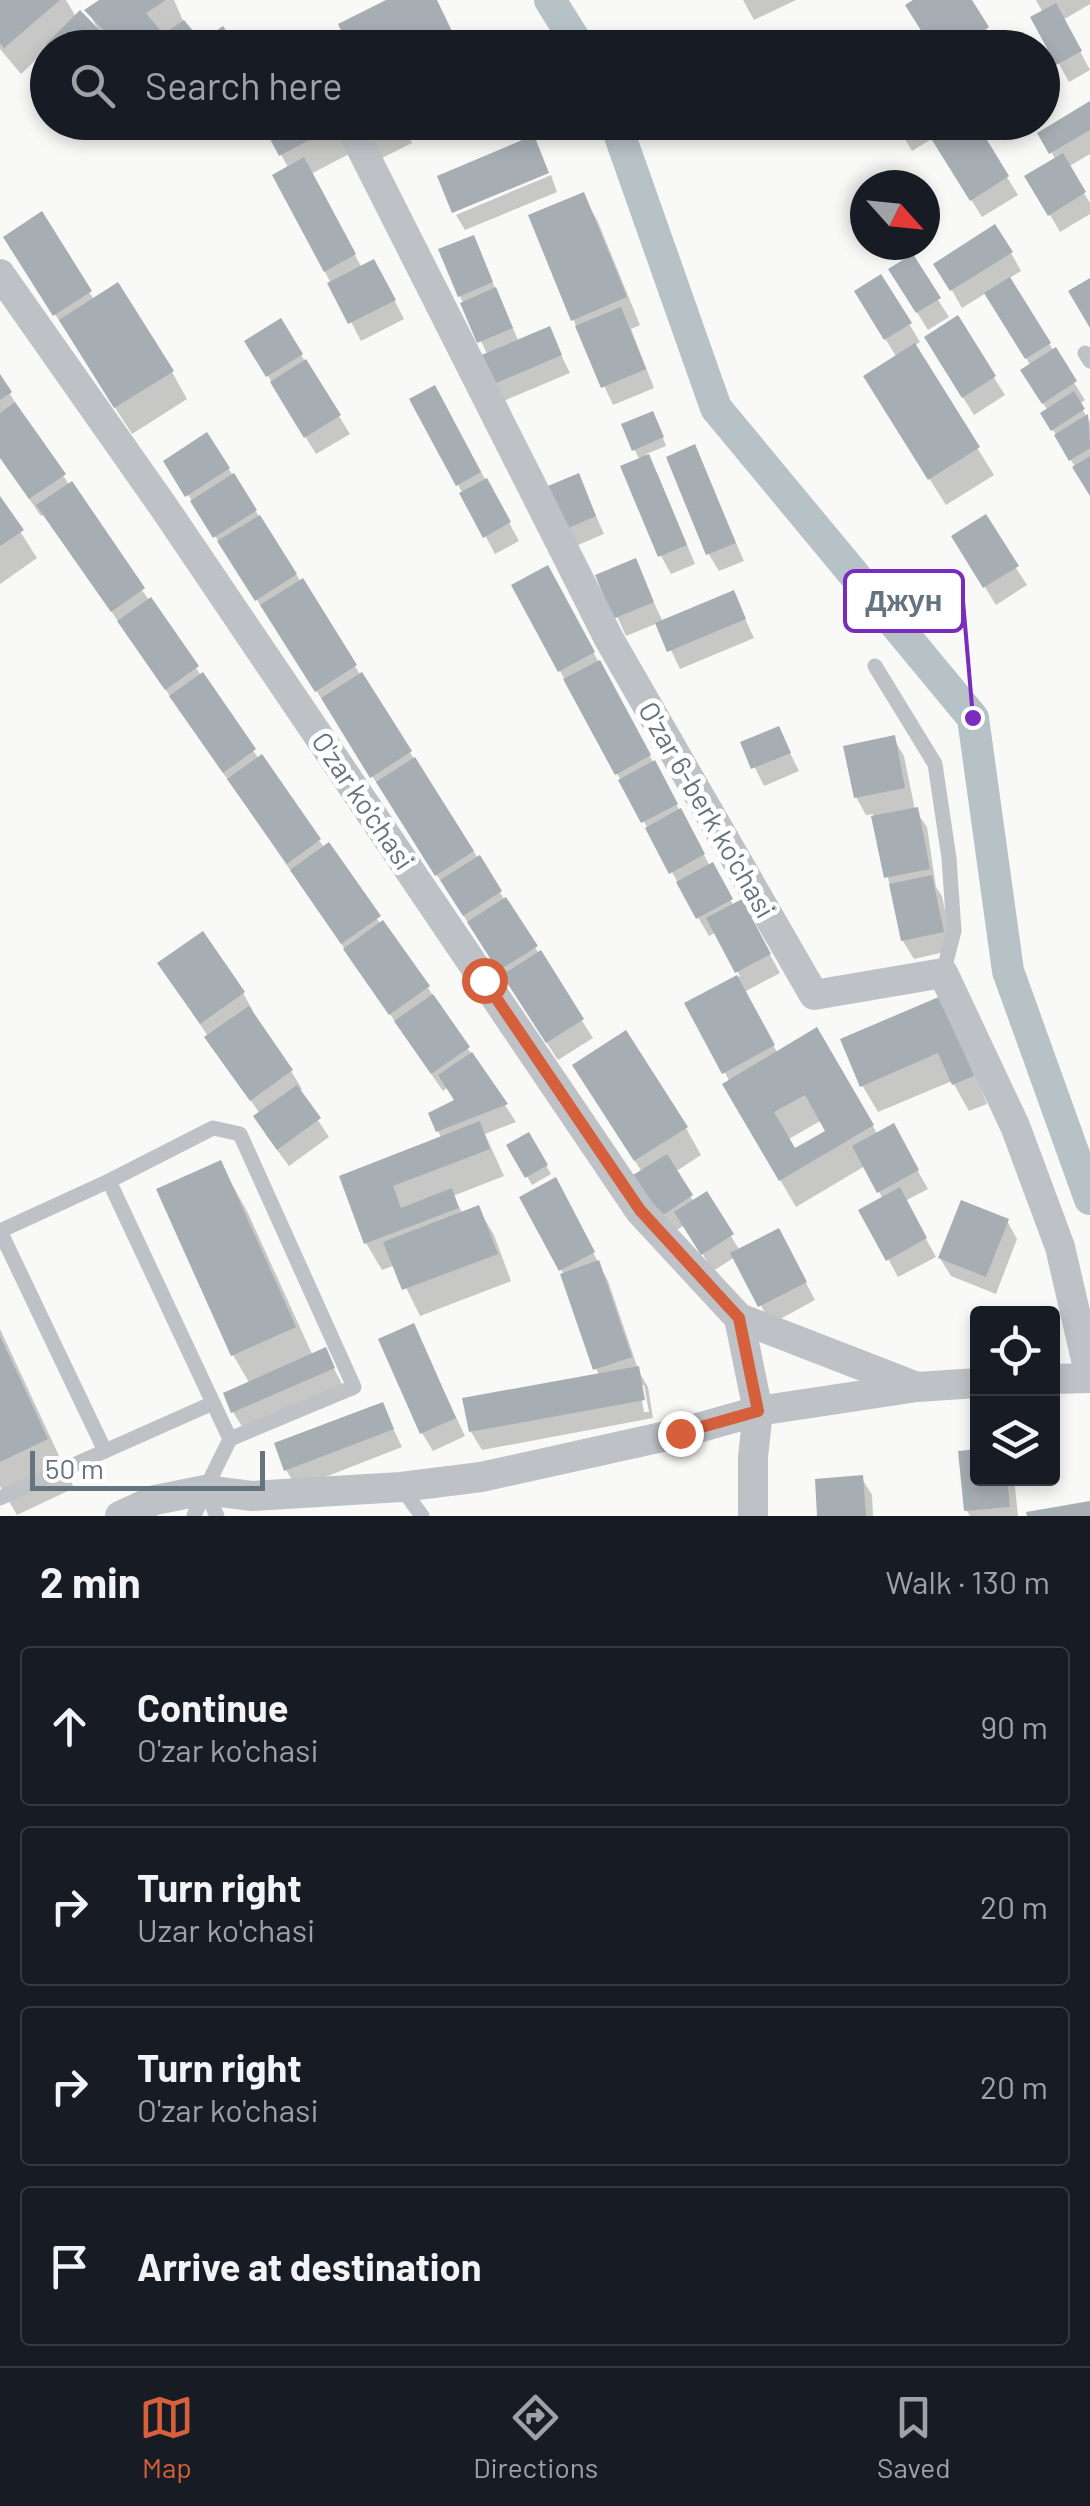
<!DOCTYPE html>
<html lang="en">
<head>
<meta charset="utf-8">
<style>
  :root { --surface:#171b24; --page:#242831; --text:#f1f3f6; --muted:#9ea1a6; --line:#363941; --accent:#d5603b }
  body { margin:0; font-family:Barlow,sans-serif; background:var(--page); color:var(--text) }
  .controls { position:absolute; right:30px; bottom:30px; display:grid; overflow:hidden; border-radius:10px; box-shadow:0 5px 15px #0003 }
  .controls button { width:90px; height:90px; display:grid; place-items:center; padding:0; border:0; border-bottom:2px solid var(--line); background:var(--surface); color:var(--text); font:50px sans-serif }
  .compass { position:absolute; left:850px; top:170px; width:90px; height:90px; border-radius:50%; background:var(--surface); box-shadow:0 5px 15px #0003; rotate:117deg }
  .scale { position:absolute; left:30px; bottom:25px; width:235px; box-sizing:border-box; padding-left:10px; border:5px solid #66747f; border-top:0; font-size:28px; line-height:35px; white-space:nowrap; color:#66747f; -webkit-text-stroke:8px #fff; paint-order:stroke }
  .stop { position:absolute; width:30px; height:30px; margin:-22px; border:8px solid #d5603b; border-radius:50%; background:#fff }
  .stop.end { background:#d5603b; border-color:#fff; box-shadow:0 2px 10px #0008 }
  .list { margin:0; padding:0; list-style:none }
  h2 { display:flex; justify-content:space-between; align-items:center; height:130px; margin:0; padding:0 40px; font-size:42px }
  h2 small { font-size:32px; font-weight:400; color:var(--muted) }
  .list li { display:grid; grid-template-columns:65px 1fr auto; gap:30px; align-items:center; box-sizing:border-box; height:160px; margin:0 20px 20px; padding:0 20px; border:2px solid var(--line); border-radius:10px }
  .list b { display:block; font-size:38px; white-space:nowrap }
  .list p { margin:0; font-size:32px; white-space:nowrap; color:var(--muted) }
  .list em { font-size:32px; font-style:normal; color:var(--muted) }
  .icon { flex:none; width:55px; height:55px; fill:none; stroke:currentColor; stroke-width:2; stroke-linecap:round; stroke-linejoin:round }
  .map { position:relative; flex:none; width:1090px; height:1516px; overflow:hidden }
  .search { position:absolute; background:var(--surface); box-shadow:0 5px 15px #0003; left:30px; right:30px; top:30px; height:110px; display:flex; align-items:center; gap:25px; box-sizing:border-box; padding:0 35px; border-radius:55px; color:var(--muted); font-size:38px }
  .sheet { height:850px; background:var(--surface) }
  nav { display:flex; justify-content:space-around; align-items:center; box-sizing:border-box; height:140px; border-top:2px solid var(--line); background:var(--surface); font-size:28px; color:var(--muted) }
  nav a { display:grid; justify-items:center; gap:5px }
  nav .on { color:var(--accent) }
  .map>svg:first-child { display:block }
  .shadow { fill:#0003; fill-rule:evenodd }
  .lines { fill:none; stroke-linecap:round; stroke-linejoin:round }
  .canal { stroke:#b7c2c6; stroke-width:32 }
  .building { fill:#a6aeb3; fill-rule:evenodd }
  .lane { stroke:#bec2c6; stroke-width:15 }
  .street { stroke:#bec2c6; stroke-width:30 }
  .route { stroke:#d5603b; stroke-width:12 }
  .labels { text-anchor:middle; stroke-width:10; stroke-linejoin:round; paint-order:stroke }
  .street-label { font-size:28px; fill:#66747f; stroke:#fff }
  .leader { fill:none; stroke:#7b2cbf; stroke-width:4 }
  .callout-dot { fill:#7b2cbf; stroke:#fff; stroke-width:4 }
  .callout { fill:#fff; stroke:#7b2cbf; stroke-width:4 }
  .callout-label { font-size:30px; text-anchor:middle; font-weight:bold; fill:#66747f }
</style>
</head>
<body>
<div class="map">
<svg width="1090" height="1516" viewBox="0 0 1090 1516">
  <rect width="100%" height="100%" fill="#f9f9f7"/>
  <g class="shadow">
    <path d="M 0,0 L 66,0 L 76,17 L 98,29 L 87,10 L 104,0 L 174,0 L 185,25 L 200,45 L 235,48 L 48,48 L 21,74 L 0,49 Z"/>
    <path d="M 743,0 L 796,0 L 754,20 Z"/>
    <path d="M 918,0 L 969,0 L 997,46 L 934,48 Z"/>
    <path d="M 1036,0 L 1090,0 L 1090,4 L 1063,20 L 1090,70 L 1069,82 L 1034,18 L 1043,13 Z"/>
    <path d="M 1090,104 L 1090,154 L 1068,167 L 1090,203 L 1090,214 L 1060,232 L 1028,177 L 1056,160 L 1040,134 Z"/>
    <path d="M 263,122 L 333,122 L 349,154 L 311,174 L 362,268 L 384,280 L 404,319 L 361,341 L 275,176 L 289,169 Z"/>
    <path d="M 362,122 L 402,122 L 412,143 L 382,158 Z"/>
    <path d="M 895,122 L 973,122 L 1018,195 L 982,217 L 933,138 L 912,151 Z"/>
    <path d="M 551,175 L 557,192 L 465,230 L 456,215 Z"/>
    <path d="M 583,195 L 598,222 L 640,325 L 631,329 L 654,388 L 613,405 L 573,319 Z"/>
    <path d="M 42,215 L 94,300 L 172,372 L 187,399 L 132,434 L 17,255 Z"/>
    <path d="M 473,238 L 519,342 L 549,330 L 570,373 L 501,402 L 488,356 L 460,296 Z"/>
    <path d="M 1011,253 L 1021,271 L 1008,279 L 1085,400 L 1079,404 L 1090,422 L 1090,492 L 1043,413 L 1048,411 L 1023,371 L 1031,366 L 986,293 L 962,308 L 937,264 Z"/>
    <path d="M 881,277 L 920,342 L 914,346 L 994,475 L 946,505 L 882,404 L 897,358 L 857,292 Z"/>
    <path d="M 902,288 L 938,300 L 949,317 L 928,330 Z"/>
    <path d="M 957,319 L 1005,395 L 974,415 L 937,356 Z"/>
    <path d="M 280,321 L 350,434 L 316,454 L 247,342 Z"/>
    <path d="M 0,379 L 70,486 L 259,759 L 428,988 L 516,1122 L 485,1134 L 504,1176 L 453,1196 L 463,1214 L 478,1208 L 494,1235 L 511,1281 L 420,1316 L 395,1265 L 382,1270 L 366,1243 L 342,1177 L 442,1139 L 438,1131 L 457,1102 L 448,1087 L 443,1091 L 44,514 L 41,516 L 0,457 Z"/>
    <path d="M 413,400 L 445,406 L 519,541 L 495,554 Z"/>
    <path d="M 657,422 L 666,446 L 646,454 L 658,475 L 695,564 L 671,574 L 661,556 L 640,460 L 634,449 Z"/>
    <path d="M 207,435 L 593,1038 L 558,1060 L 166,461 Z"/>
    <path d="M 694,447 L 744,561 L 719,571 L 708,553 Z"/>
    <path d="M 578,476 L 604,534 L 578,545 L 568,528 Z"/>
    <path d="M 0,500 L 37,558 L 0,584 Z"/>
    <path d="M 954,537 L 1016,568 L 1027,585 L 996,605 Z"/>
    <path d="M 635,562 L 663,622 L 733,593 L 754,638 L 680,669 L 658,623 L 626,636 L 599,577 Z"/>
    <path d="M 557,586 L 710,866 L 734,906 L 741,902 L 780,973 L 744,992 L 778,1054 L 816,1031 L 878,1135 L 893,1127 L 928,1189 L 905,1201 L 936,1257 L 898,1277 L 862,1211 L 883,1199 L 865,1166 L 796,1207 L 725,1085 L 730,1082 L 688,1004 L 740,976 L 716,932 L 709,936 L 682,890 L 560,671 ZM 822,1120 L 829,1132 L 794,1152 L 787,1140 Z"/>
    <path d="M 778,729 L 799,771 L 764,786 L 743,743 Z"/>
    <path d="M 893,738 L 904,756 L 915,810 L 927,827 L 936,887 L 942,896 L 953,950 L 914,959 L 903,941 L 873,814 L 866,815 L 856,797 Z"/>
    <path d="M 171,981 L 243,993 L 253,1011 L 250,1013 L 291,1071 L 302,1089 L 299,1091 L 329,1137 L 289,1166 L 266,1135 L 260,1114 Z"/>
    <path d="M 956,1026 L 987,1104 L 969,1111 L 952,1081 L 878,1112 L 862,1085 Z"/>
    <path d="M 591,1093 L 686,1128 L 701,1155 L 675,1172 L 694,1202 L 706,1195 L 740,1251 L 788,1249 L 815,1300 L 771,1324 L 735,1257 L 713,1271 L 685,1225 L 672,1233 L 642,1172 Z"/>
    <path d="M 528,1135 L 551,1174 L 532,1185 L 510,1146 Z"/>
    <path d="M 220,1163 L 247,1211 L 313,1356 L 325,1351 L 343,1386 L 244,1430 L 233,1412 L 250,1384 L 233,1355 Z"/>
    <path d="M 522,1198 L 565,1199 L 608,1281 L 639,1372 L 648,1387 L 653,1418 L 482,1450 L 471,1432 L 599,1376 L 564,1275 ZM 639,1385 L 644,1385 L 649,1412 L 644,1412 Z"/>
    <path d="M 1007,1221 L 1017,1239 L 996,1294 L 951,1276 L 940,1258 Z"/>
    <path d="M 413,1326 L 465,1436 L 433,1451 L 422,1433 Z"/>
    <path d="M 0,1329 L 74,1488 L 17,1515 L 0,1486 Z"/>
    <path d="M 382,1405 L 402,1447 L 297,1488 L 286,1470 Z"/>
    <path d="M 861,1477 L 872,1495 L 873,1516 L 820,1516 Z"/>
    <path d="M 978,1478 L 1014,1478 L 1018,1516 L 970,1516 L 967,1511 Z"/>
  </g>
  <g class="lines">
    <g class="canal">
      <path d="M 550,0 L 580,48"/>
      <path d="M 615,122 L 716,408 L 973,718 L 1008,971 L 1090,1199"/>
    </g>
  </g>
  <g class="building">
    <path d="M 0,0 L 60,0 L 4,48 L 0,43 Z"/>
    <path d="M 99,0 L 166,0 L 146,13 L 163,34 L 184,20 L 199,38 L 187,48 L 121,48 L 84,10 Z"/>
    <path d="M 386,0 L 437,0 L 460,48 L 349,48 L 338,24 Z"/>
    <path d="M 913,0 L 972,0 L 989,27 L 956,48 L 932,48 L 905,5 Z"/>
    <path d="M 1056,3 L 1082,51 L 1056,65 L 1030,17 Z"/>
    <path d="M 80,10 L 117,48 L 49,48 L 46,44 Z"/>
    <path d="M 223,26 L 238,48 L 193,48 Z"/>
    <path d="M 1090,101 L 1090,130 L 1049,154 L 1037,133 Z"/>
    <path d="M 261,122 L 334,122 L 336,126 L 279,156 Z"/>
    <path d="M 892,122 L 920,122 L 900,135 Z"/>
    <path d="M 942,122 L 976,122 L 1009,176 L 970,201 L 927,132 Z"/>
    <path d="M 534,135 L 549,173 L 452,213 L 437,176 Z"/>
    <path d="M 1063,153 L 1086,192 L 1048,216 L 1024,176 Z"/>
    <path d="M 304,157 L 356,254 L 324,272 L 272,175 Z"/>
    <path d="M 584,192 L 627,297 L 571,321 L 528,215 Z"/>
    <path d="M 42,211 L 92,291 L 53,316 L 3,237 Z"/>
    <path d="M 995,224 L 1013,252 L 950,291 L 933,264 Z"/>
    <path d="M 474,235 L 493,282 L 458,297 L 438,249 Z"/>
    <path d="M 913,254 L 941,298 L 916,313 L 888,269 Z"/>
    <path d="M 374,259 L 396,300 L 348,324 L 327,283 Z"/>
    <path d="M 881,274 L 912,323 L 884,340 L 854,291 Z"/>
    <path d="M 1010,277 L 1051,343 L 1025,359 L 984,293 Z"/>
    <path d="M 1090,278 L 1090,328 L 1068,291 Z"/>
    <path d="M 118,282 L 174,371 L 114,408 L 59,320 Z"/>
    <path d="M 496,287 L 513,328 L 477,343 L 460,303 Z"/>
    <path d="M 621,307 L 646,369 L 601,388 L 575,326 Z"/>
    <path d="M 958,315 L 996,376 L 962,398 L 924,337 Z"/>
    <path d="M 281,318 L 303,354 L 266,377 L 244,341 Z"/>
    <path d="M 550,326 L 562,355 L 489,386 L 477,357 Z"/>
    <path d="M 915,343 L 980,447 L 928,480 L 863,376 Z"/>
    <path d="M 1056,347 L 1077,381 L 1042,404 L 1020,370 Z"/>
    <path d="M 306,359 L 341,415 L 304,438 L 270,382 Z"/>
    <path d="M 0,374 L 12,392 L 0,400 Z"/>
    <path d="M 435,385 L 481,472 L 456,486 L 409,399 Z"/>
    <path d="M 1074,391 L 1085,409 L 1051,431 L 1040,413 Z"/>
    <path d="M 15,402 L 66,474 L 29,499 L 0,458 L 0,413 Z"/>
    <path d="M 653,411 L 664,437 L 632,451 L 621,424 Z"/>
    <path d="M 1088,414 L 1090,448 L 1069,461 L 1054,435 Z"/>
    <path d="M 207,432 L 230,468 L 185,497 L 163,461 Z"/>
    <path d="M 695,444 L 736,543 L 706,555 L 666,457 Z"/>
    <path d="M 649,454 L 687,545 L 658,557 L 620,466 Z"/>
    <path d="M 1090,456 L 1090,496 L 1072,467 Z"/>
    <path d="M 234,473 L 257,510 L 213,538 L 190,501 Z"/>
    <path d="M 579,473 L 596,516 L 566,529 L 548,486 Z"/>
    <path d="M 487,478 L 511,522 L 483,538 L 459,493 Z"/>
    <path d="M 72,481 L 145,588 L 111,612 L 36,505 Z"/>
    <path d="M 0,496 L 24,530 L 0,546 Z"/>
    <path d="M 986,514 L 1019,566 L 983,588 L 951,536 Z"/>
    <path d="M 260,515 L 297,574 L 255,601 L 217,541 Z"/>
    <path d="M 636,558 L 654,602 L 613,619 L 595,575 Z"/>
    <path d="M 548,565 L 595,652 L 558,672 L 511,585 Z"/>
    <path d="M 303,578 L 357,665 L 315,692 L 260,605 Z"/>
    <path d="M 734,590 L 746,619 L 667,652 L 655,623 Z"/>
    <path d="M 151,597 L 199,666 L 165,690 L 117,621 Z"/>
    <path d="M 600,660 L 651,755 L 615,775 L 563,679 Z"/>
    <path d="M 203,672 L 256,749 L 223,773 L 169,696 Z"/>
    <path d="M 362,672 L 412,751 L 370,778 L 321,698 Z"/>
    <path d="M 779,726 L 791,753 L 751,769 L 740,742 Z"/>
    <path d="M 895,735 L 905,788 L 854,798 L 843,746 Z"/>
    <path d="M 262,754 L 321,839 L 287,864 L 227,779 Z"/>
    <path d="M 415,757 L 474,851 L 435,876 L 376,782 Z"/>
    <path d="M 655,760 L 678,804 L 641,823 L 618,780 Z"/>
    <path d="M 918,807 L 930,869 L 884,878 L 871,816 Z"/>
    <path d="M 681,808 L 705,854 L 669,874 L 645,828 Z"/>
    <path d="M 329,842 L 381,916 L 341,944 L 290,870 Z"/>
    <path d="M 480,855 L 502,891 L 463,916 L 440,880 Z"/>
    <path d="M 713,862 L 733,899 L 696,919 L 676,882 Z"/>
    <path d="M 932,875 L 944,932 L 901,941 L 889,884 Z"/>
    <path d="M 506,897 L 538,946 L 498,971 L 467,922 Z"/>
    <path d="M 742,899 L 771,954 L 735,973 L 706,918 Z"/>
    <path d="M 383,920 L 430,986 L 389,1015 L 343,949 Z"/>
    <path d="M 203,931 L 245,992 L 200,1024 L 157,963 Z"/>
    <path d="M 541,950 L 584,1019 L 546,1043 L 502,975 Z"/>
    <path d="M 737,975 L 775,1045 L 722,1074 L 684,1003 Z"/>
    <path d="M 433,994 L 470,1047 L 431,1074 L 394,1021 Z"/>
    <path d="M 941,996 L 974,1076 L 952,1085 L 938,1053 L 860,1087 L 840,1039 Z"/>
    <path d="M 249,1006 L 293,1070 L 250,1101 L 204,1037 Z"/>
    <path d="M 817,1027 L 874,1125 L 779,1181 L 722,1084 ZM 805,1095 L 825,1131 L 795,1148 L 774,1112 Z"/>
    <path d="M 626,1030 L 688,1127 L 634,1161 L 572,1065 Z"/>
    <path d="M 472,1052 L 508,1104 L 436,1132 L 428,1113 L 454,1100 L 438,1075 Z"/>
    <path d="M 297,1085 L 321,1118 L 277,1150 L 253,1116 Z"/>
    <path d="M 480,1121 L 490,1149 L 393,1186 L 401,1208 L 452,1188 L 459,1208 L 364,1244 L 339,1176 Z"/>
    <path d="M 894,1123 L 919,1170 L 877,1193 L 852,1146 Z"/>
    <path d="M 529,1132 L 548,1165 L 525,1178 L 506,1145 Z"/>
    <path d="M 667,1154 L 693,1195 L 660,1217 L 633,1175 Z"/>
    <path d="M 221,1160 L 296,1327 L 231,1356 L 156,1189 Z"/>
    <path d="M 556,1177 L 595,1252 L 559,1271 L 519,1197 Z"/>
    <path d="M 900,1187 L 927,1238 L 886,1261 L 858,1210 Z"/>
    <path d="M 707,1191 L 734,1234 L 701,1255 L 674,1212 Z"/>
    <path d="M 961,1200 L 1009,1219 L 986,1277 L 938,1258 Z"/>
    <path d="M 479,1205 L 498,1254 L 402,1290 L 383,1242 Z"/>
    <path d="M 779,1228 L 807,1282 L 758,1307 L 730,1253 Z"/>
    <path d="M 599,1260 L 632,1357 L 593,1370 L 560,1274 Z"/>
    <path d="M 414,1323 L 456,1418 L 420,1434 L 378,1339 Z"/>
    <path d="M 0,1336 L 48,1439 L 0,1462 Z"/>
    <path d="M 326,1347 L 335,1368 L 231,1413 L 223,1393 Z"/>
    <path d="M 639,1366 L 645,1400 L 469,1432 L 462,1398 Z"/>
    <path d="M 383,1402 L 394,1429 L 284,1471 L 274,1443 Z"/>
    <path d="M 978,1449 L 978,1478 L 1007,1478 L 1010,1507 L 964,1511 L 958,1451 Z"/>
    <path d="M 863,1475 L 866,1516 L 817,1516 L 815,1479 Z"/>
    <path d="M 1090,1501 L 1090,1516 L 1027,1516 L 1026,1512 Z"/>
  </g>
  <g class="lines">
    <g class="lane">
      <path d="M 1085,353 L 1090,361"/>
      <path d="M 875,666 L 935,764 L 949,858 L 954,931 L 943,973"/>
      <path d="M 109,1181 L 213,1128 L 240,1134 L 354,1387 L 230,1439 L 205,1490"/>
      <path d="M 213,1403 L 105,1451 L 0,1231 L 109,1181 L 230,1439"/>
      <path d="M 401,1487 L 422,1516"/>
      <path d="M 0,1498 L 105,1451"/>
      <path d="M 194,1516 L 205,1490 L 217,1516"/>
    </g>
    <g class="street">
      <path d="M 348,122 L 609,639 L 814,995 L 943,973 L 1015,1126 L 1060,1247 L 1090,1377"/>
      <path d="M 0,274 L 163,506 L 640,1211 L 739,1318 L 917,1387"/>
      <path d="M 739,1318 L 758,1411 L 917,1387 L 978,1383"/>
      <path d="M 1052,1379 L 1090,1378"/>
      <path d="M 120,1516 L 155,1500 L 205,1490 L 252,1496 L 401,1487 L 481,1477 L 680,1433 L 758,1411 L 753,1457 L 753,1516"/>
    </g>
  </g>
  <g class="lines">
    <path class="route" d="M 484,980 L 640,1210 L 739,1318 L 758,1411 L 680,1433"/>
  </g>
  <g class="labels">
    <g class="street-label">
      <text transform="translate(363 801) rotate(56)" y="10">O'zar ko'chasi</text>
      <text transform="translate(707 810) rotate(60)" y="10">O'zar 6-berk ko'chasi</text>
    </g>
  </g>
  <path class="leader" d="M973 718L963 601"/>
  <circle class="callout-dot" cx="973" cy="718" r="10"/>
  <rect class="callout" x="845" y="571" width="118" height="60" rx="10"/>
  <g class="callout-label">
    <text x="904" y="611">Джун</text>
  </g>
</svg>
<div class="controls">
<button><svg class="icon" aria-label="locate" viewBox="0 0 24 24"><circle cx="12" cy="12" r="6"/><path d="M12 2v4M12 18v4M2 12h4M18 12h4"/></svg></button>
<button><svg class="icon" aria-label="layers" viewBox="0 0 24 24"><path d="M12 4l9 5-9 5-9-5zM3 14l9 5 9-5"/></svg></button>
</div>
<svg class="compass" viewBox="-18 -18 36 36"><path d="M0-13l5 13h-10z" fill="#e53935"/><path d="M0 13l5-13h-10z" fill="#9ea1a6"/></svg>
<div class="scale">50 m</div>
<div class="stop" style="left:484px;top:980px"></div>
<div class="stop end" style="left:680px;top:1433px"></div>
<div class="search"><svg class="icon" aria-label="search" viewBox="0 0 24 24"><circle cx="10" cy="10" r="6"/><path d="M15 15l6 6"/></svg>Search here</div>
</div>
<section class="sheet">
<h2>2 min<small>Walk · 130 m</small></h2>
<ul class="list">
<li><svg class="icon" aria-label="ahead" viewBox="0 0 24 24"><path d="M12 20V5M6 11l6-6 6 6"/></svg><div><b>Continue</b><p>O'zar ko'chasi</p></div><em>90 m</em></li>
<li><svg class="icon" aria-label="right" viewBox="0 0 24 24"><path d="M7 20v-9h11M14 6l5 5-5 5"/></svg><div><b>Turn right</b><p>Uzar ko'chasi</p></div><em>20 m</em></li>
<li><svg class="icon" aria-label="right" viewBox="0 0 24 24"><path d="M7 20v-9h11M14 6l5 5-5 5"/></svg><div><b>Turn right</b><p>O'zar ko'chasi</p></div><em>20 m</em></li>
<li><svg class="icon" aria-label="arrive" viewBox="0 0 24 24"><path d="M6 21V4h12l-3 4 3 4H6"/></svg><div><b>Arrive at destination</b></div></li>
</ul>
</section>
<nav>
<a class="on"><svg class="icon" aria-label="map" viewBox="0 0 24 24"><path d="M3 6l6-2 6 2 6-2v14l-6 2-6-2-6 2zM9 4v14M15 6v14"/></svg>Map</a>
<a><svg class="icon" aria-label="directions" viewBox="0 0 24 24"><path d="M12 3l9 9-9 9-9-9zM9 14v-3h6M13 9l2 2-2 2"/></svg>Directions</a>
<a><svg class="icon" aria-label="saved" viewBox="0 0 24 24"><path d="M7 4h10v16l-5-4-5 4z"/></svg>Saved</a>
</nav>
</body>
</html>
